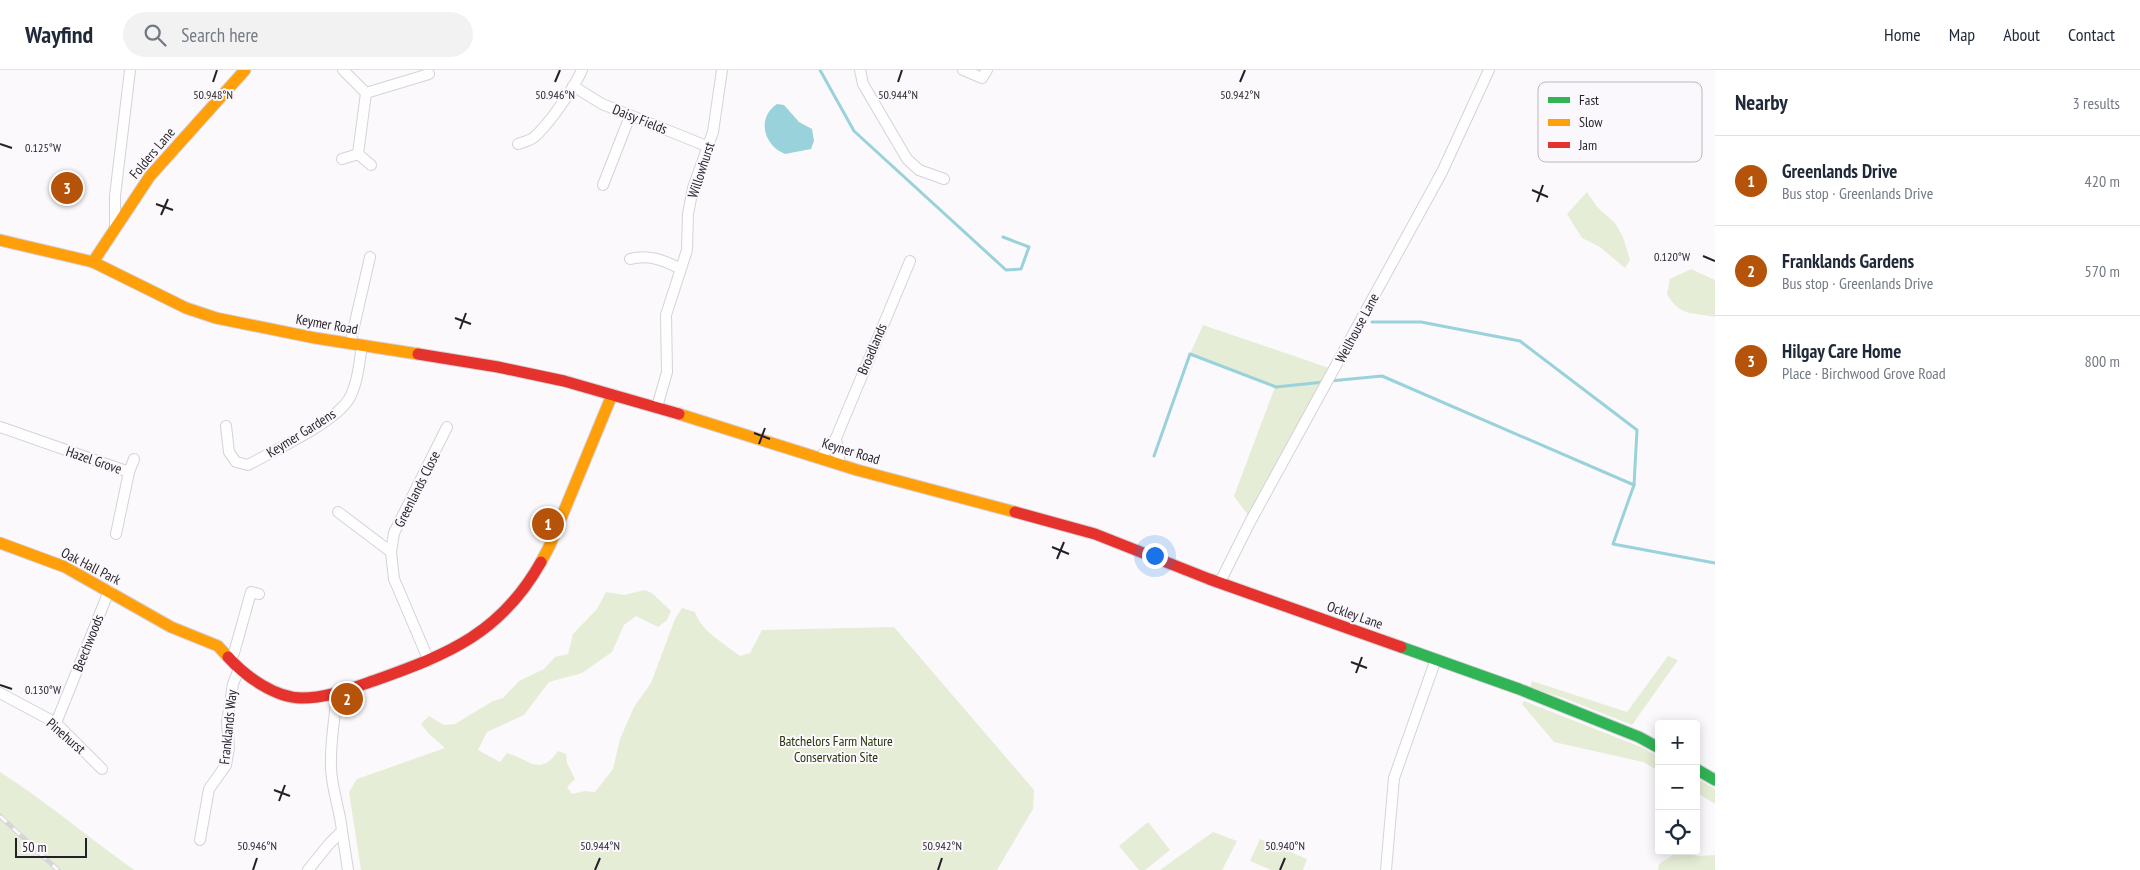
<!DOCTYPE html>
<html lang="en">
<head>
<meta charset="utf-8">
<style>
  :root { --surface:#fff; --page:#f2f2f3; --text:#1f2937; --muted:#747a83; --line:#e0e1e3; --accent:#b45309 }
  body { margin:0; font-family:"PT Sans Narrow",sans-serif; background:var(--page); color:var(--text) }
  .controls { position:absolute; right:15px; bottom:15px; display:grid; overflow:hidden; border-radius:5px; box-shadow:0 2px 12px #0003 }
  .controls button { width:45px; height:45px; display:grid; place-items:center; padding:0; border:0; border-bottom:1px solid var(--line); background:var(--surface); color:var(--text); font:25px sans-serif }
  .scale { position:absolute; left:15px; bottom:12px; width:72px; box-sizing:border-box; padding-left:5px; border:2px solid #251f28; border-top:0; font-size:14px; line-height:18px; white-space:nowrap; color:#251f28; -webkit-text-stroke:4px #fbf8fd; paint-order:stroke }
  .you { position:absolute; left:1154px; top:485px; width:18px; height:18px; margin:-12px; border:4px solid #fff; border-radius:50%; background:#1a73e8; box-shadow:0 0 0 8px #1a73e833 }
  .badge { display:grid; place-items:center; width:32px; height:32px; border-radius:50%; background:var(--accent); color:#fff; font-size:16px; font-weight:700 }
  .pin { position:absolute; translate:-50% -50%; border:2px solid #fff; box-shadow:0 1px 5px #0006 }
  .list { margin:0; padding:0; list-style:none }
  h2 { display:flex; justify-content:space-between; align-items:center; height:65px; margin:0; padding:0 20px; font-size:21px }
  h2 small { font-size:16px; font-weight:400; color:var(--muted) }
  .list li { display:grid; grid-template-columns:32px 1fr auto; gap:15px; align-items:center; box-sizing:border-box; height:90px; padding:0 20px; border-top:1px solid var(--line) }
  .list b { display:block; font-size:19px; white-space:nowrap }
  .list p { margin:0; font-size:16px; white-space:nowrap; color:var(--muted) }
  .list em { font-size:16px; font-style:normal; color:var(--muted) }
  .icon { flex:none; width:28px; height:28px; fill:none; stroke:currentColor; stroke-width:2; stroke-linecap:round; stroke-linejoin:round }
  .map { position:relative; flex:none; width:1715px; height:800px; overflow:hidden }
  header { display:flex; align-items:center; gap:30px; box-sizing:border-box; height:70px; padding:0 25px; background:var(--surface); border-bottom:1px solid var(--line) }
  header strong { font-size:24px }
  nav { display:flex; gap:28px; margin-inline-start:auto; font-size:18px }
  .search { width:350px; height:45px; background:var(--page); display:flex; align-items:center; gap:12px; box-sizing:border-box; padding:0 18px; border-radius:28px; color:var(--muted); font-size:19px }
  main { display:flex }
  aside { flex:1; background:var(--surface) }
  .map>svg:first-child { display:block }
  .green { fill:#e6edd6 }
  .water { fill:#99d2db }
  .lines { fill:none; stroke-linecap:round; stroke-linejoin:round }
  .stream { stroke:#99d2db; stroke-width:3 }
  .street-casing { stroke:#d6d2d8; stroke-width:12 }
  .fast-casing { stroke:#d6d2d8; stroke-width:13 }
  .slow-casing { stroke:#d6d2d8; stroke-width:13 }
  .jam-casing { stroke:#d6d2d8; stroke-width:13 }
  .street { stroke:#fefeff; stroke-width:10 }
  .fast { stroke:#30b455; stroke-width:11 }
  .slow { stroke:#ff9f0a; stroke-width:11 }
  .jam { stroke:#e5322d; stroke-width:11 }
  .rail-casing { stroke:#d6d6d7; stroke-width:5 }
  .rail { stroke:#fbf8fd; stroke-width:3; stroke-dasharray:9; stroke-linecap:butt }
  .ticks { fill:none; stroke:#251f28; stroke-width:2 }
  .labels { text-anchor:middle; stroke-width:4; stroke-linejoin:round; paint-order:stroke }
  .street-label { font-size:14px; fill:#251f28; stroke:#fbf8fd }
  .park-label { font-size:14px; fill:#2a3609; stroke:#fbf8fd }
  .key { fill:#fbf8fd; stroke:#bbb7bd; stroke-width:1 }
  .key-label { font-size:14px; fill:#251f28 }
  .ticks-label { font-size:12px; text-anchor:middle; fill:#251f28; stroke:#fbf8fd; stroke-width:4; stroke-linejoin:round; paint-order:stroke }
</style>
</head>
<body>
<header>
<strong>Wayfind</strong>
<div class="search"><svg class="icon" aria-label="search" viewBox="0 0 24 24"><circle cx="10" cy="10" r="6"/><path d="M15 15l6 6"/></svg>Search here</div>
<nav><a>Home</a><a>Map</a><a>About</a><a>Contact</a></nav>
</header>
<main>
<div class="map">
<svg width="1715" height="800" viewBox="0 0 1715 800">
  <rect width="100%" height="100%" fill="#fbf9fc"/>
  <g class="green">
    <path d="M 1587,122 L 1597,137 L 1615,153 L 1623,167 L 1630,190 L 1625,198 L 1600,177 L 1582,168 L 1567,144 Z"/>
    <path d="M 1691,199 L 1715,210 L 1715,247 C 1692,242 1680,247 1667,224 L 1670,209 Z"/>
    <path d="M 1203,255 L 1329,298 L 1248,445 L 1234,426 L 1275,317 L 1190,284 Z"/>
    <path d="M 645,520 L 652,523 L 671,541 L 667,550 L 658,557 L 636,546 L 624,555 L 612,582 L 582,603 L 549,612 L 524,645 L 487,662 L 478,680 L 500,692 L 507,683 C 528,688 539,708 558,681 L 566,684 L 567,693 L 575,709 L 567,717 L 572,724 L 585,721 L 595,722 L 613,699 L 620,669 L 634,637 L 651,613 L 675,549 L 682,538 L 695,542 C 700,560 726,575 740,586 L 750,583 L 762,560 L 894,557 L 1034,720 L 1033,739 L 997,800 L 361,800 L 349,722 L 357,709 L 445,678 L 429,664 L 421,654 L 429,646 L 444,655 L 455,654 L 493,631 L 503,628 L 519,611 L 544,599 L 555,587 L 568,584 L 573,564 L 597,539 L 606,522 L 624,525 Z"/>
    <path d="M 1668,586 L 1678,590 L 1632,655 L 1561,627 L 1530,618 L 1532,611 L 1627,642 Z"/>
    <path d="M 1524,631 L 1641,677 L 1659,687 L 1659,701 L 1643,692 L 1554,672 L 1522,634 Z"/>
    <path d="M 0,702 C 47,732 89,768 134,800 L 0,800 Z"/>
    <path d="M 1696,708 L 1715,719 L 1715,734 L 1696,722 Z"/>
    <path d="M 1148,752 L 1170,780 L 1145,800 L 1139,800 L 1119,776 Z"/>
    <path d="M 1213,762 L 1237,771 L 1222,800 L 1160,800 Z"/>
    <path d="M 1260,769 L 1307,789 L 1303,800 L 1271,800 L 1250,791 Z"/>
    <path d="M 1678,782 L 1699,786 L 1715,785 L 1715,800 L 1658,800 L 1659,794 Z"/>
  </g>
  <path class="water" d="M 777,34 L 784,35 L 799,52 L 812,59 L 814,71 L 811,79 L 785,84 C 764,76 756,48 777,34 Z"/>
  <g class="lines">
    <g class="stream">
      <path d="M 820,0 L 854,61 L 1006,200 L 1021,199 L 1029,177 L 1003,167"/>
      <path d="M 1372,252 L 1421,252 L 1520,271 L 1637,360 L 1634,415 L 1613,474 L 1715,493"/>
      <path d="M 1330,311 L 1382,306 L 1634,415"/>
      <path d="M 1154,386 L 1190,284 L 1276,317 L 1324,312"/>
    </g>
    <g class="street-casing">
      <g id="street">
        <path d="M 860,0 L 863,14 L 907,89 L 919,100 L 944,109"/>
        <path d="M 963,0 L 982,8 L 987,0"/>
        <path d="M 573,16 L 602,34 L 709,77"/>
        <path d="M 366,23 L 429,4"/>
        <path d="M 518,74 C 523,72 529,71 533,68 C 548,56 574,18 582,0"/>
        <path d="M 358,84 L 371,95"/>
        <path d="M 342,89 L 358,84 L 366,23 L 343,0"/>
        <path d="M 603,115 L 630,46"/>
        <path d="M 115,156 L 115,126 L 130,0"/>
        <path d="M 630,189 C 648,184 663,190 679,198"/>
        <path d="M 350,274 L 370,187"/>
        <path d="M 657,337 L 667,302 L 666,245 L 687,180 L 688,144 L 693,118 L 713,62 L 722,0"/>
        <path d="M 226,356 L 229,382 L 236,392 L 248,395 C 275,380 334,353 349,329 C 358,313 359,293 362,276"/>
        <path d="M 0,357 L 129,402 L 116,464"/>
        <path d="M 836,368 L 840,394"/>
        <path d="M 820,388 L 836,368 L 910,191"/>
        <path d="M 129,402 L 134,389"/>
        <path d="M 338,442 L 391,482"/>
        <path d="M 1220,512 L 1250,452 L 1442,102 L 1489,0"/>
        <path d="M 231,587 L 234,583 L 251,522 L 259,524"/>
        <path d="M 429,591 L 394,509 L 391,482 L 394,463 L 447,357"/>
        <path d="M 0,623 L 56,653 L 102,699"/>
        <path d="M 56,653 L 109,521"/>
        <path d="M 342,761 L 348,800"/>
        <path d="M 200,770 L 209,719 L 226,695 L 229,678 L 227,652 L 233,614 L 239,599"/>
        <path d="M 308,800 L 329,774 L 342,761 C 340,739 331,718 331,696 C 330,672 335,647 337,623"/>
        <path d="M 1386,800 L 1394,708 L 1436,589"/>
      </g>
    </g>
    <g class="fast-casing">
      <g id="fast">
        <path d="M 1401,577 L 1519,619 L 1639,667 L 1659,678"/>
        <path d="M 1696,699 L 1715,710"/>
      </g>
    </g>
    <g class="slow-casing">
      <g id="slow">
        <path d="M 0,170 L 93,192 L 186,238 L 216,248 L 315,268 L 418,284"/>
        <path d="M 93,192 L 150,106 L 245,0"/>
        <path d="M 679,344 L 857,400 L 1015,442"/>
        <path d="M 0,473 L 65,497 L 171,557 L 218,576 L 228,587"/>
        <path d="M 541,492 L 550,475 L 612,325"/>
      </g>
    </g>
    <g class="jam-casing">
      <g id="jam">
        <path d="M 418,284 L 498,297 L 564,311 L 679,344"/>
        <path d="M 1015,442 L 1095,464 L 1209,509 L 1401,577"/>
        <path d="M 228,587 C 245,606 275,628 302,628 C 328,628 352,618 376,610 C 449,584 501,563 541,492"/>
      </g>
    </g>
    <use href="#street" class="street"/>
    <use href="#fast" class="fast"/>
    <use href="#slow" class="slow"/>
    <use href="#jam" class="jam"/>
    <g class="rail-casing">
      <path id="rail" d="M 0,746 L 58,800"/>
    </g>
    <use href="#rail" class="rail"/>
  </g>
  <path class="ticks" d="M 213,12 L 217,0M 555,12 L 560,0M 898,12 L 902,0M 1240,12 L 1245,0M 0,74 L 12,78M 1532,120 L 1548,127M 1537,132 L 1543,115M 156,134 L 173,140M 161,145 L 168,129M 1703,186 L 1715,191M 455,248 L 471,254M 460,259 L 466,243M 754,363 L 770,369M 759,374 L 765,358M 1052,477 L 1069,484M 1057,489 L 1064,472M 1351,592 L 1367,598M 1356,603 L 1362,587M 0,615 L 12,619M 274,720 L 290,726M 279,731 L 285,715M 253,800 L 257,788M 595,800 L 600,788M 938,800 L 942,788M 1280,800 L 1285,788"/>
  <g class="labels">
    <g class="street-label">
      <text transform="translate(640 49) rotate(22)" y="5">Daisy Fields</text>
      <text transform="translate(152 83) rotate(-50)" y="5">Folders Lane</text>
      <text transform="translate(701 100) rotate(-72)" y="5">Willowhurst</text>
      <text transform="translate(327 254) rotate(10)" y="5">Keymer Road</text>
      <text transform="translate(1357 258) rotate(-62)" y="5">Wellhouse Lane</text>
      <text transform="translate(872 279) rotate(-67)" y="5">Broadlands</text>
      <text transform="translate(301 363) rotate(-32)" y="5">Keymer Gardens</text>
      <text transform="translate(851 381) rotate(17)" y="5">Keyner Road</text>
      <text transform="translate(94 390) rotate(19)" y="5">Hazel Grove</text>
      <text transform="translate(417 419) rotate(-63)" y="5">Greenlands Close</text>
      <text transform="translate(91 496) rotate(27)" y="5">Oak Hall Park</text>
      <text transform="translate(1355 545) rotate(19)" y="5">Ockley Lane</text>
      <text transform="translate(88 573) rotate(-68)" y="5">Beechwoods</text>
      <text transform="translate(228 657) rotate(-84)" y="5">Franklands Way</text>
      <text transform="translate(66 666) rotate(41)" y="5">Pinehurst</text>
    </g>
    <g class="park-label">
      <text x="836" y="676">Batchelors Farm Nature<tspan x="836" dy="16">Conservation Site</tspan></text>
    </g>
  </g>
  <rect x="1538" y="12" width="164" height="80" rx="8" class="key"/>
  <rect x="1548" y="27" width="22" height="6" fill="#30b455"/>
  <rect x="1548" y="49" width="22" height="7" fill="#ff9f0a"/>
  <rect x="1548" y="72" width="22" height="6" fill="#e5322d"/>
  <g class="key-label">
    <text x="1579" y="35">Fast</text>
    <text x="1579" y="57">Slow</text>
    <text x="1579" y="80">Jam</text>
  </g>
  <g class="ticks-label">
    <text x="555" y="29">50.946°N</text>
    <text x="898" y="29">50.944°N</text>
    <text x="213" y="29">50.948°N</text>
    <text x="1240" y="29">50.942°N</text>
    <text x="43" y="82">0.125°W</text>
    <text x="1672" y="191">0.120°W</text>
    <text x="43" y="624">0.130°W</text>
    <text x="257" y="780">50.946°N</text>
    <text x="600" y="780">50.944°N</text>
    <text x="942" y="780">50.942°N</text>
    <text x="1285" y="780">50.940°N</text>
  </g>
</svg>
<div class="controls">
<button>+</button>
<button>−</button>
<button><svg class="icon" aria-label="locate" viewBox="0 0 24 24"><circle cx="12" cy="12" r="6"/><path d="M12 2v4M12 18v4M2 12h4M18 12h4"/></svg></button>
</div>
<div class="scale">50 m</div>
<div class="you"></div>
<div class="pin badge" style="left:548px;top:454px">1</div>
<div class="pin badge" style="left:347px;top:629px">2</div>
<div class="pin badge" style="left:67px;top:118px">3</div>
</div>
<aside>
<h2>Nearby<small>3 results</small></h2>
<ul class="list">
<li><span class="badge">1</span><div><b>Greenlands Drive</b><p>Bus stop · Greenlands Drive</p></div><em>420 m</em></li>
<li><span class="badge">2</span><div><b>Franklands Gardens</b><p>Bus stop · Greenlands Drive</p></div><em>570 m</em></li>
<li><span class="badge">3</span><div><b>Hilgay Care Home</b><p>Place · Birchwood Grove Road</p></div><em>800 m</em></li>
</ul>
</aside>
</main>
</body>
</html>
